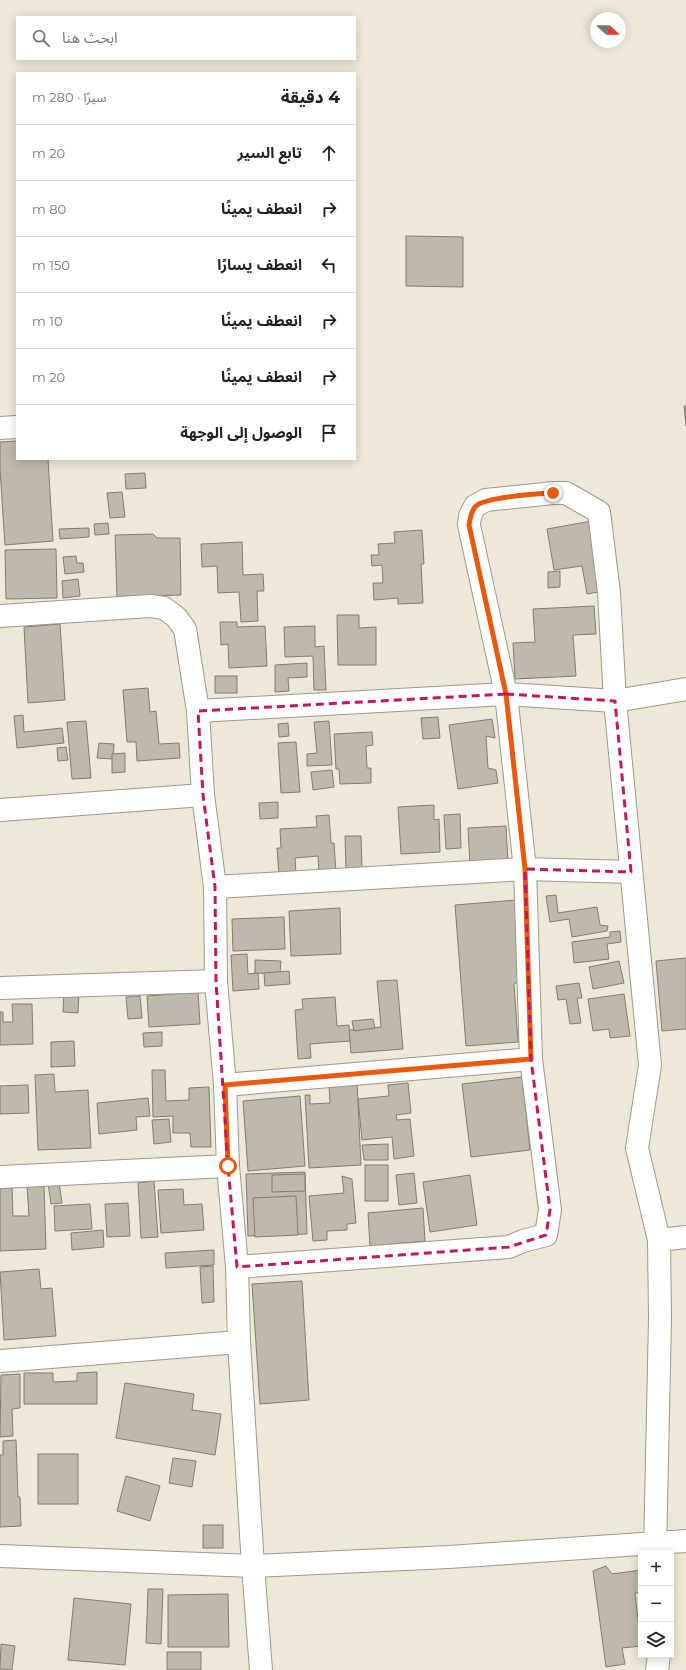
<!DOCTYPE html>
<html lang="ar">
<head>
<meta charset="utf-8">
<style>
  :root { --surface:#fff; --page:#f2f2f2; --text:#202124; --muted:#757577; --line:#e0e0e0 }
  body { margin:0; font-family:Montserrat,"Noto Sans Arabic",sans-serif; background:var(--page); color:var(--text); direction:rtl }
  .controls { position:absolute; right:12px; bottom:12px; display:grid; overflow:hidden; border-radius:0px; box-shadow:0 2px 10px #0003 }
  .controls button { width:36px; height:36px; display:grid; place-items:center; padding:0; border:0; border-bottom:1px solid var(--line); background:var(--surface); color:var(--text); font:20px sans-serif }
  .compass { position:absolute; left:590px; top:12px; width:36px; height:36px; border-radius:50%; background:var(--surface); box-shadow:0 2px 10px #0003; rotate:112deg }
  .stop { position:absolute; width:12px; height:12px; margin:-9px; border:3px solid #ea580c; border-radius:50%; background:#fff }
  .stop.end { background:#ea580c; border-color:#fff; box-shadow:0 1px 4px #0008 }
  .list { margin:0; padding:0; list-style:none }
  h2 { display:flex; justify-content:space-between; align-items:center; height:52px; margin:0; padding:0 16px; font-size:17px }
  h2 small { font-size:13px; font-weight:400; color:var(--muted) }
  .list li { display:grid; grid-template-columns:26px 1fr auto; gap:12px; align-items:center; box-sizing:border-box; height:56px; padding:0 16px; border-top:1px solid var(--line) }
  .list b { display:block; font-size:15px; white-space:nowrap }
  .list em { font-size:13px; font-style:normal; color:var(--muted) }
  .icon { flex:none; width:22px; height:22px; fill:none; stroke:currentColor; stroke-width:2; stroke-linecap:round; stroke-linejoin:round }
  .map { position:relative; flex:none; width:686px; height:1670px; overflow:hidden; direction:ltr }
  .search { position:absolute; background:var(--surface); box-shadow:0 2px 10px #0003; left:16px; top:16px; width:340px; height:44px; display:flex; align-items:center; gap:10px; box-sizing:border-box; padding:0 14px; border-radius:0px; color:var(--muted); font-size:15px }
  .panel { position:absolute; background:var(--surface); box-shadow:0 2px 10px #0003; left:16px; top:72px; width:340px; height:388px; border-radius:0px; direction:rtl }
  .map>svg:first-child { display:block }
  .building { fill:#beb9aa; stroke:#827d6f }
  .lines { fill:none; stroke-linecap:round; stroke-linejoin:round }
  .minor-casing { stroke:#9d9889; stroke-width:24 }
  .minor { stroke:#fff; stroke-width:22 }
  .route { stroke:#ea580c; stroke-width:5 }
  .marked { fill:none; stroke:#c2185b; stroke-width:3; stroke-dasharray:8 5; stroke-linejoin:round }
</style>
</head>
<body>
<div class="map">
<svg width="686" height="1670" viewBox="0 0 686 1670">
  <rect width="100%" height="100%" fill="#eee8d8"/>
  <g class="building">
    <path d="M 406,236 L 463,237 L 463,287 L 406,286 Z"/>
    <path d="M 684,406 L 686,406 L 686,426 Z"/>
    <path d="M 17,441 L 17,459 L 48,459 L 53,541 L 5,545 L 0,469 L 0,442 Z"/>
    <path d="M 145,473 L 146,488 L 126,489 L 125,474 Z"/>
    <path d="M 122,492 L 125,517 L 110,518 L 107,493 Z"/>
    <path d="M 592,521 L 604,591 L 587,594 L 582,566 L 554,570 L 547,529 Z"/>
    <path d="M 108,523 L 109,534 L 95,535 L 94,524 Z"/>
    <path d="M 89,528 L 89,537 L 60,539 L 59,529 Z"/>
    <path d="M 422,530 L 424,564 L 421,564 L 423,603 L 398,604 L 398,598 L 374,600 L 373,583 L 383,583 L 382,565 L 372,566 L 371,555 L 379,555 L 378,544 L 395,543 L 394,532 Z"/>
    <path d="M 153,534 L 157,538 L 180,538 L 181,595 L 117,597 L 115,535 Z"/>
    <path d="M 242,542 L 243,575 L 263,574 L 264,591 L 257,591 L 258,621 L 241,622 L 239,592 L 218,593 L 217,566 L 202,567 L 201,544 Z"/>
    <path d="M 56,549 L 57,598 L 6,599 L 5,550 Z"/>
    <path d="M 76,556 L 77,563 L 83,563 L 84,572 L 65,574 L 63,557 Z"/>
    <path d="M 560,571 L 560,587 L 548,588 L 548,572 Z"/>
    <path d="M 78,579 L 80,596 L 63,598 L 62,581 Z"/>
    <path d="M 594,606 L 596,634 L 573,635 L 576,676 L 515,679 L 513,643 L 535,642 L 533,609 Z"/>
    <path d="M 337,615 L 359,615 L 359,628 L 376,627 L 376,665 L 338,665 Z"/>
    <path d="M 220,622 L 237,622 L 237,627 L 265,626 L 267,666 L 229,668 L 228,644 L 221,645 Z"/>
    <path d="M 60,624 L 65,700 L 28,703 L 24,627 Z"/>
    <path d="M 315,626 L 315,647 L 324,646 L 326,690 L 314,690 L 313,656 L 285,657 L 284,627 Z"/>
    <path d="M 307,663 L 307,677 L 288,678 L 289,691 L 275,692 L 275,665 Z"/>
    <rect x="215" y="676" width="22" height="17"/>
    <path d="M 148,688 L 150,712 L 156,711 L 159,744 L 179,743 L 180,758 L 137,761 L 136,742 L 127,742 L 123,690 Z"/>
    <path d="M 23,715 L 24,732 L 62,728 L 64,743 L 17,748 L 14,716 Z"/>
    <path d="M 438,717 L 440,738 L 423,739 L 421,718 Z"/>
    <path d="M 492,719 L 495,738 L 486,736 L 488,768 L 496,770 L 498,783 L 458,789 L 449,725 Z"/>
    <path d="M 86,721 L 91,778 L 72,779 L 67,722 Z"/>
    <path d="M 329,721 L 332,765 L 307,766 L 307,754 L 317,753 L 314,722 Z"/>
    <path d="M 288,723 L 289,736 L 279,737 L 278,724 Z"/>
    <path d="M 372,732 L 373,745 L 366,746 L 367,768 L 371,768 L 371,783 L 340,784 L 339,769 L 336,769 L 334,734 Z"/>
    <path d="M 296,742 L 300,792 L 281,793 L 278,743 Z"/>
    <path d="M 99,743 L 114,744 L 113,759 L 97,758 Z"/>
    <path d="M 66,747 L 68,760 L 58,761 L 57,748 Z"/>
    <path d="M 125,753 L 125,772 L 112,773 L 112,754 Z"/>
    <path d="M 332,770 L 334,787 L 313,790 L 311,772 Z"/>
    <path d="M 278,802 L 278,818 L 260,819 L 259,803 Z"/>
    <path d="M 434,805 L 434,820 L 439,819 L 440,852 L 401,854 L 398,807 Z"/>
    <path d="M 460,814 L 461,848 L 446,849 L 444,815 Z"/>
    <path d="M 329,815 L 331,843 L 334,843 L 336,873 L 319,874 L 318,856 L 295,858 L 296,874 L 279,875 L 277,848 L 281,848 L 280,829 L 317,827 L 316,816 Z"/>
    <path d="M 506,826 L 508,863 L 470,865 L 468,828 Z"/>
    <path d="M 345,836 L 361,836 L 362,869 L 346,869 Z"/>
    <path d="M 556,895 L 558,913 L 597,907 L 600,925 L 608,926 L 607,931 L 572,937 L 569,919 L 550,922 L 546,896 Z"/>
    <path d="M 517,900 L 523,979 L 514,984 L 518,1042 L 466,1046 L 455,905 Z"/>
    <path d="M 340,908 L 341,954 L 291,956 L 289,911 Z"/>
    <path d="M 284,917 L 285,949 L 233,951 L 232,919 Z"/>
    <path d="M 620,931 L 621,942 L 607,944 L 609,959 L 574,963 L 572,942 L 610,937 L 610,932 Z"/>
    <path d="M 247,954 L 248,974 L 258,973 L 259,989 L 233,991 L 231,955 Z"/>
    <path d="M 686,958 L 686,1029 L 662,1031 L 656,961 Z"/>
    <path d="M 255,960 L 281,961 L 280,974 L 255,973 Z"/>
    <path d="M 619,961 L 624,983 L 593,989 L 589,967 Z"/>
    <path d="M 289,971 L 290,984 L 265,986 L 264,973 Z"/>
    <path d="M 397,980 L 403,1049 L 351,1053 L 349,1030 L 381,1027 L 377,981 Z"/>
    <path d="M 579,983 L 582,998 L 577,998 L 581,1023 L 570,1024 L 566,999 L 558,1000 L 556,986 Z"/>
    <path d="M 64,992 L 79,992 L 78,1013 L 63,1012 Z"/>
    <path d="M 198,992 L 200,1024 L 149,1027 L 147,996 Z"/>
    <path d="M 624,994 L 630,1036 L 610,1038 L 609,1029 L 593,1031 L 588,999 Z"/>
    <path d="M 140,996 L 142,1018 L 128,1019 L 126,997 Z"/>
    <path d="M 335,997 L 337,1026 L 349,1025 L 350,1041 L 310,1044 L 311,1058 L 298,1059 L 295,1010 L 303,1009 L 302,999 Z"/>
    <path d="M 12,1004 L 32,1004 L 33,1044 L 0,1045 L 0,1012 L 3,1012 L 3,1022 L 13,1022 Z"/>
    <path d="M 373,1019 L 375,1028 L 354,1031 L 352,1021 Z"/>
    <path d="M 162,1032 L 162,1046 L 144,1047 L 143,1033 Z"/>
    <path d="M 74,1041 L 75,1066 L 51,1067 L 51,1042 Z"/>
    <path d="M 152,1070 L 165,1070 L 166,1101 L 189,1100 L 189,1088 L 209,1087 L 211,1147 L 191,1147 L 190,1133 L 173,1133 L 173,1116 L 153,1117 Z"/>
    <path d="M 54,1074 L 55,1092 L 88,1090 L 91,1148 L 38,1150 L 35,1075 Z"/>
    <path d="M 522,1077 L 530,1150 L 471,1157 L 462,1084 Z"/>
    <path d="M 357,1082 L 361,1165 L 309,1168 L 305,1095 L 310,1095 L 310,1104 L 330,1103 L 329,1084 Z"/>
    <path d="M 408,1083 L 411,1113 L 396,1115 L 397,1120 L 410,1119 L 414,1156 L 394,1159 L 392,1137 L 362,1140 L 358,1099 L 389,1096 L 388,1085 Z"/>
    <path d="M 28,1085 L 29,1113 L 0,1114 L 0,1086 Z"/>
    <path d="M 300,1096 L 305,1166 L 248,1171 L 243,1101 Z"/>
    <path d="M 148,1098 L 150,1116 L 136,1117 L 137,1130 L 99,1134 L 97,1103 Z"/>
    <path d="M 169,1119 L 171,1142 L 154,1144 L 152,1120 Z"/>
    <path d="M 388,1144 L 388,1160 L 364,1160 L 362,1145 Z"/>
    <rect x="365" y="1165" width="23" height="36"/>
    <path d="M 305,1172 L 307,1234 L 248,1236 L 246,1174 Z"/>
    <path d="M 414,1173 L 417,1203 L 399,1205 L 396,1175 Z"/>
    <path d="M 305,1174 L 305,1191 L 272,1192 L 272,1175 Z"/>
    <path d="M 470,1175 L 477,1225 L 430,1232 L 423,1182 Z"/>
    <path d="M 342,1176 L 352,1179 L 356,1223 L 347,1224 L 347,1230 L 327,1231 L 327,1240 L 313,1241 L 309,1196 L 344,1193 Z"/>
    <path d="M 154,1181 L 158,1237 L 141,1238 L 138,1183 Z"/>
    <path d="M 59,1182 L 62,1203 L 51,1204 L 48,1183 Z"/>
    <path d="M 44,1185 L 46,1249 L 0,1251 L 0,1188 L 12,1187 L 13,1216 L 29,1216 L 27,1186 Z"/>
    <path d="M 183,1189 L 184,1205 L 202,1204 L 204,1230 L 161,1233 L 158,1190 Z"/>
    <path d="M 296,1196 L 298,1235 L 255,1237 L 253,1198 Z"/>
    <path d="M 128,1203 L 130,1236 L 107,1237 L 105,1204 Z"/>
    <path d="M 90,1204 L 92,1229 L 55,1231 L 54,1206 Z"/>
    <path d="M 423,1208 L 425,1241 L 370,1246 L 368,1213 Z"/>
    <path d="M 103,1230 L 104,1247 L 72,1250 L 71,1233 Z"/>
    <path d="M 214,1250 L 214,1265 L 166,1268 L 165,1253 Z"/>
    <path d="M 213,1266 L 214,1302 L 202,1303 L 200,1267 Z"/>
    <path d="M 39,1269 L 41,1289 L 52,1288 L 56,1336 L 4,1340 L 0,1272 Z"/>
    <path d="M 302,1281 L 309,1400 L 260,1404 L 252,1284 Z"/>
    <path d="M 97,1372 L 97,1404 L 24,1404 L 24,1373 L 53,1373 L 53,1382 L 77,1381 L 77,1373 Z"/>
    <path d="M 20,1374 L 20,1408 L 12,1409 L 13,1436 L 0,1437 L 1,1375 Z"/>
    <path d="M 125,1383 L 194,1394 L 192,1410 L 221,1414 L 215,1455 L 116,1438 Z"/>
    <path d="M 16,1440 L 18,1497 L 20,1497 L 21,1526 L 0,1527 L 0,1455 L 3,1455 L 3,1441 Z"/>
    <rect x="38" y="1454" width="40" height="50"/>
    <path d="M 173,1458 L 196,1461 L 192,1487 L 169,1483 Z"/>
    <path d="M 126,1476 L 160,1486 L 150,1521 L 117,1511 Z"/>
    <rect x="203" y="1525" width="20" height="23"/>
    <path d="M 606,1566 L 612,1574 L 641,1570 L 641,1593 L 635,1593 L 641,1646 L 622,1648 L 625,1664 L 606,1667 L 593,1571 Z"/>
    <path d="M 148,1589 L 163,1589 L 161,1644 L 146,1643 Z"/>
    <path d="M 228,1594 L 229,1647 L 168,1647 L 168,1595 Z"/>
    <path d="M 74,1598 L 131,1604 L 125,1665 L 68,1660 Z"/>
    <path d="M 1,1644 L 15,1646 L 12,1670 L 0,1669 Z"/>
    <rect x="167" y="1652" width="34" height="18"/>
  </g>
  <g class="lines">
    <g class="minor-casing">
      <g id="minor">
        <path d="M 0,428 L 17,427"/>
        <path d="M 0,616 L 150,606 L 164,608 L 176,617 L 185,629 L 198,711 L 203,795 L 215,887 L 216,981 L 225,1085 L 228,1166 L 237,1267 L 239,1342 L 253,1566 L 261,1670"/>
        <path d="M 198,711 L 506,694 L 615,701 L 686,689"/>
        <path d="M 0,810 L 203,795"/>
        <path d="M 215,887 L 525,869 L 631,872"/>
        <path d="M 0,988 L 216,981"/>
        <path d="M 225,1085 L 531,1059"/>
        <path d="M 0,1177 L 228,1166"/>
        <path d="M 659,1240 L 686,1237"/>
        <path d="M 237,1267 L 509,1247 L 523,1241 L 546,1235 L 550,1210 L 531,1059 L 525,869 L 506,694 L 469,525 L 470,516 L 475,506 L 486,500 L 553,493 L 566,493 L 599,512 L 609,593 L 615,701 L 650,1065 L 637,1148 L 659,1240 L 660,1318 L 655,1553"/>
        <path d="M 0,1361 L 239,1342"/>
        <path d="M 0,1556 L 253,1566 L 449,1557 L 686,1541"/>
        <path d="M 657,1670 L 659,1655"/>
      </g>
    </g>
    <use href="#minor" class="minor"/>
  </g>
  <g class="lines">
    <path class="route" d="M 228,1166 L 225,1085 L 531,1059 L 525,869 L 506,694 L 469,525 C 470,519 471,512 475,507 C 483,497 537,494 553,493"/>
  </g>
  <path class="marked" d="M 506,694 L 615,701 L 631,872 L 525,869 L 531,1059 L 550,1210 L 546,1235 L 509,1247 L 237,1267 L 228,1166 L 216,981 L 215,887 L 203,795 L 198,711 Z"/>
</svg>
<div class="controls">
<button>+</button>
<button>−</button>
<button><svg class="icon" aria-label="layers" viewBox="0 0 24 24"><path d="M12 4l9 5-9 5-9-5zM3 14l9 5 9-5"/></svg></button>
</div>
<svg class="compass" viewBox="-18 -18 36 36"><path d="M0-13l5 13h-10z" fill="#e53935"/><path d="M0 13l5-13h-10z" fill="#757577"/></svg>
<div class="stop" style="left:228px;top:1166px"></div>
<div class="stop end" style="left:553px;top:493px"></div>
<div class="search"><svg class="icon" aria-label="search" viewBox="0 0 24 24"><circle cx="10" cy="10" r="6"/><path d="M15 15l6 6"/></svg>ابحث هنا</div>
<section class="panel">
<h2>4 دقيقة<small>سيرًا · 280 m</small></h2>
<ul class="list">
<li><svg class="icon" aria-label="ahead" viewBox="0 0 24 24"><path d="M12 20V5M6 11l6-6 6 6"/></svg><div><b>تابع السير</b></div><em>20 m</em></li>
<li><svg class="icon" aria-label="right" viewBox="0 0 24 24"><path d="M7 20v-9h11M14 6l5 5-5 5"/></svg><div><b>انعطف يمينًا</b></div><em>80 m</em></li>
<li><svg class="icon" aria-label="left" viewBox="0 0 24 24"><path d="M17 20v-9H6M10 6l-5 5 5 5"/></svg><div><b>انعطف يسارًا</b></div><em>150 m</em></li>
<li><svg class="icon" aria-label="right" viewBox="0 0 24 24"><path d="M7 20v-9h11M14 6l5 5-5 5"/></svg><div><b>انعطف يمينًا</b></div><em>10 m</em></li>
<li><svg class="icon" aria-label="right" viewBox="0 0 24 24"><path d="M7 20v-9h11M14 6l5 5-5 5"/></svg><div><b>انعطف يمينًا</b></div><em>20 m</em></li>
<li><svg class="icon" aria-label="arrive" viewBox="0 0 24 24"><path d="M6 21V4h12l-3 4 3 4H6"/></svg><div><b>الوصول إلى الوجهة</b></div></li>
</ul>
</section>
</div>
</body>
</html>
